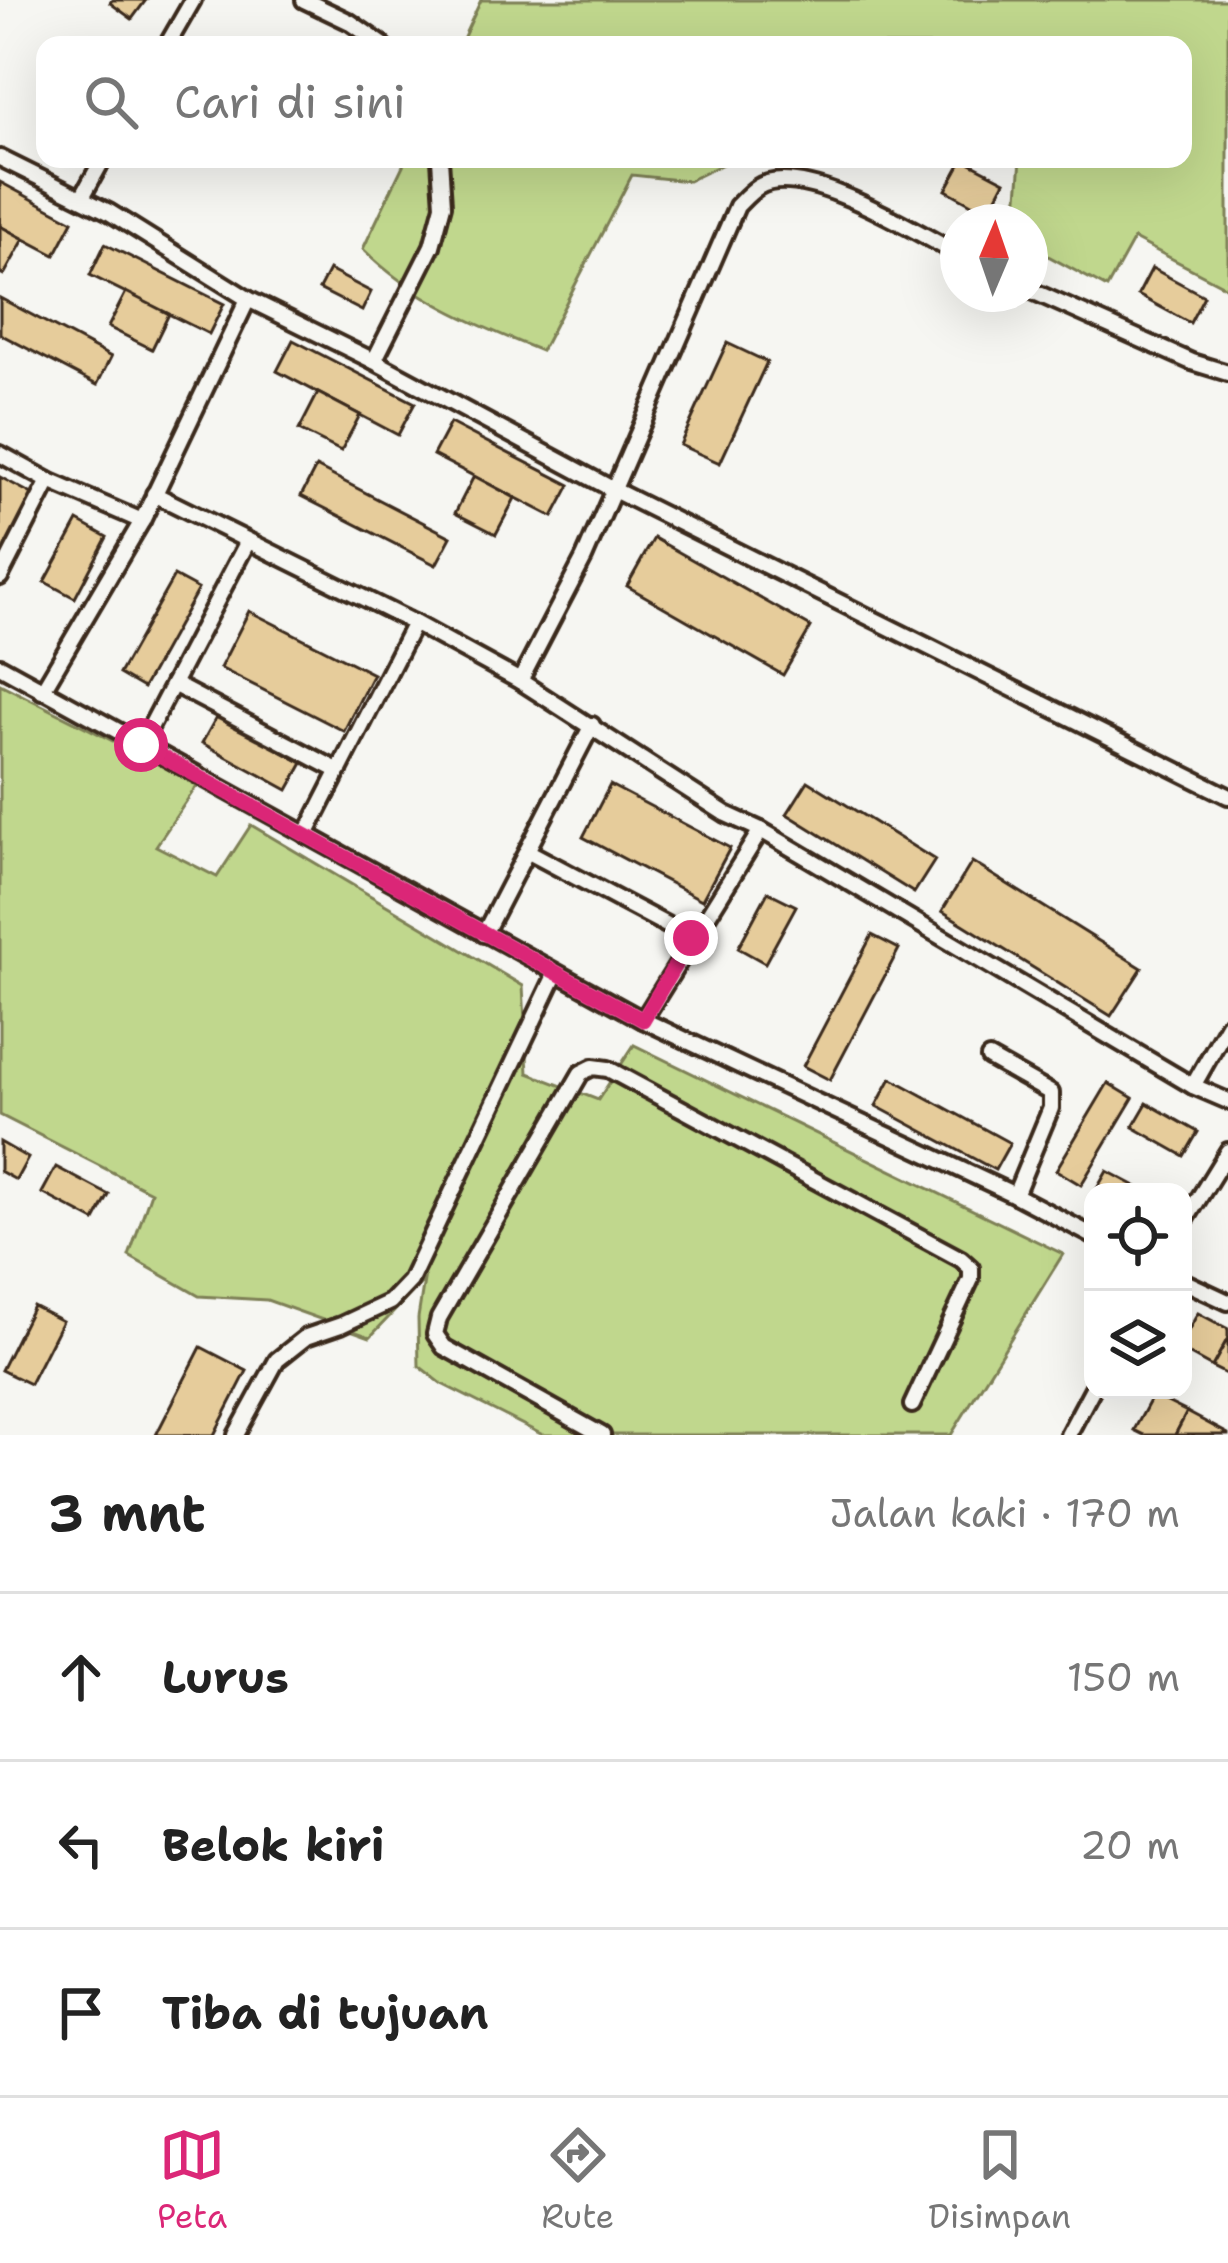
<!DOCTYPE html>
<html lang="id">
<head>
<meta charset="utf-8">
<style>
  :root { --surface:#fff; --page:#f6f6f6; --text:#222; --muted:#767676; --line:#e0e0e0; --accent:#db2777 }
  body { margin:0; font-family:"Shantell Sans",sans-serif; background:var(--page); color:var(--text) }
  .controls { position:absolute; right:36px; bottom:36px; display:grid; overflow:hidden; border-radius:24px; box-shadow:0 12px 48px #0002 }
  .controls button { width:108px; height:108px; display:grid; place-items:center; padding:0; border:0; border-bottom:3px solid var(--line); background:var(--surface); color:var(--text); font:60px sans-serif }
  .compass { position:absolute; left:940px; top:204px; width:108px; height:108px; border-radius:50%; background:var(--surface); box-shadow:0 12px 48px #0002; rotate:2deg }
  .stop { position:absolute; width:36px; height:36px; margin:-27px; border:9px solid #db2777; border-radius:50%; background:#fff }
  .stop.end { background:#db2777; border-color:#fff; box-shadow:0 3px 12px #0008 }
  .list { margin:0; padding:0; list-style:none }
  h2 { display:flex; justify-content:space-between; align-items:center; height:156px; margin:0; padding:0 48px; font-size:51px }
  h2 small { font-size:39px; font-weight:400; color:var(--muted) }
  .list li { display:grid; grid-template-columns:78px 1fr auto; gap:36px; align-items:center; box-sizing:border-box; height:168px; padding:0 48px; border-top:3px solid var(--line) }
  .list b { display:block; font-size:45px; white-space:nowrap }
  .list em { font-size:39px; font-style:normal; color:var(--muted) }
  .icon { flex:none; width:66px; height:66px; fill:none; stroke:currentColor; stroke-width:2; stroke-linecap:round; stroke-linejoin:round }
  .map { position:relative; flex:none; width:1228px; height:1435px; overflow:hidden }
  .search { position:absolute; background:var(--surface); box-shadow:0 12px 48px #0002; left:36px; right:36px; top:36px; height:132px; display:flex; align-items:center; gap:30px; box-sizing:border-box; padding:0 42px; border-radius:24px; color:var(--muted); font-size:45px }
  .sheet { height:660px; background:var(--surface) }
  nav { display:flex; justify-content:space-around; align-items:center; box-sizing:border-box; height:168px; border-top:3px solid var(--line); background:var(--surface); font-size:33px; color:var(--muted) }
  nav a { display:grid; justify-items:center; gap:6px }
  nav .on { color:var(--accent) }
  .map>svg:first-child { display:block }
  .green { fill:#c0d78d; stroke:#7e8056; stroke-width:3 }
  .building { fill:#e6cc9b; stroke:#3b2a1e; stroke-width:3 }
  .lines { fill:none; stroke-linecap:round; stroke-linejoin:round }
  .lane-casing { stroke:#3b2a1e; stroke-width:22 }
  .lane { stroke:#f6f6f2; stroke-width:14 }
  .route { stroke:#db2777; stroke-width:15 }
</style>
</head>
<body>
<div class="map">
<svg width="1228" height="1435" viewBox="0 0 1228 1435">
  <rect width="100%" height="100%" fill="#f6f6f2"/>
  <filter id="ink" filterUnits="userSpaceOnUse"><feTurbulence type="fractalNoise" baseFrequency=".00833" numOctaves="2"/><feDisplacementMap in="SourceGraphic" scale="24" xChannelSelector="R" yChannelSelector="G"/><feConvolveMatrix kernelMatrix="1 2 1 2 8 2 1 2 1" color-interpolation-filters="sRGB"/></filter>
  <g filter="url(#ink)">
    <g class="green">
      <path d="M 481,0 L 1228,0 L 1228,288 L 1134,239 L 1107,288 L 1030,246 L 1030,222 L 1016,222 L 1021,159 L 1183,159 L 1183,45 L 460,45 Z"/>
      <path d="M 406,159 L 733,159 L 688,181 L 632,175 L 541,351 C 476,325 413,299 363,249 Z"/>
      <path d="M 0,684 L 198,784 L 156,846 L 217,877 L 251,825 L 523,986 L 528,1073 L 598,1100 L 634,1045 L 1063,1254 L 951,1435 L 543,1435 L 442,1384 L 419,1366 L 418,1318 L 424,1280 L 370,1337 L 267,1300 L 199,1296 L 129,1256 L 151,1192 L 0,1115 Z"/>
    </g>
    <g class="building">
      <path d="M 112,0 L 146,0 L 132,19 L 110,3 Z"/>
      <path d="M 963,159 L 1005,181 L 988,213 L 946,190 Z"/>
      <path d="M 0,182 L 73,221 L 55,255 L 0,226 Z"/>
      <path d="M 0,226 L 24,239 L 4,275 L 0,273 Z"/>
      <path d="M 105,244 L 224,304 L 209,334 L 90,275 Z"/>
      <path d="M 1152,268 L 1204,296 L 1190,323 L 1138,295 Z"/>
      <path d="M 329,270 L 371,292 L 362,311 L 319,289 Z"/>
      <path d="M 126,292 L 169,314 L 152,349 L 108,327 Z"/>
      <path d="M 0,298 L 111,357 L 97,385 L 0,334 Z"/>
      <path d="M 293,340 L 415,403 L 398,435 L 277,371 Z"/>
      <path d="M 727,343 L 767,362 L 720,463 L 680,445 Z"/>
      <path d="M 318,393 L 360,415 L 341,451 L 299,430 Z"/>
      <path d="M 450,423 L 570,485 L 553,517 L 433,455 Z"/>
      <path d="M 316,467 L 451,537 L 436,565 L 301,496 Z"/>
      <path d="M 474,476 L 515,498 L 496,534 L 455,513 Z"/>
      <path d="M 0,477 L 34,495 L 3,553 L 0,552 Z"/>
      <path d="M 78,521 L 107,537 L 75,598 L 45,582 Z"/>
      <path d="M 654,538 L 811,627 L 783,675 L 627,586 Z"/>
      <path d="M 174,576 L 198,589 L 143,688 L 119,674 Z"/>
      <path d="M 249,611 L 373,674 L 344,731 L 220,668 Z"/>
      <path d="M 217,716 L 303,763 L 288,790 L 202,743 Z"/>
      <path d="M 808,781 L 935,860 L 914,893 L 787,814 Z"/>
      <path d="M 610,785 L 730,848 L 702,900 L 583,837 Z"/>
      <path d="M 972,862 L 1142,968 L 1111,1016 L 942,911 Z"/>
      <path d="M 768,892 L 796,906 L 765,963 L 738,948 Z"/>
      <path d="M 872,935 L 899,949 L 830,1080 L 803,1066 Z"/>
      <path d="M 891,1078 L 1010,1143 L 995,1170 L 876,1106 Z"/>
      <path d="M 1108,1083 L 1133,1098 L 1081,1185 L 1056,1170 Z"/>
      <path d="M 1147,1103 L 1198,1132 L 1184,1156 L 1133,1127 Z"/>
      <path d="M 0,1142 L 28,1158 L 16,1180 L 0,1171 Z"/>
      <path d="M 56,1167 L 109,1195 L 95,1221 L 42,1193 Z"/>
      <path d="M 1107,1171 L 1147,1192 L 1095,1192 Z"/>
      <path d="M 33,1306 L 62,1321 L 30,1384 L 1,1370 Z"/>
      <path d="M 1198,1313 L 1228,1329 L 1228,1338 L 1212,1367 L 1183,1351 L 1183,1340 Z"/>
      <path d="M 1228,1338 L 1228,1375 L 1212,1367 Z"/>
      <path d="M 201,1347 L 247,1371 L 214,1435 L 156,1435 Z"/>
      <path d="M 1153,1395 L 1187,1412 L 1175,1435 L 1144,1435 L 1134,1430 Z"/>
      <path d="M 1187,1412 L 1228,1434 L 1228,1435 L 1175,1435 Z"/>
    </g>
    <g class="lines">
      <g class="lane-casing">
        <g id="lane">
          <path d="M 304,0 L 350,22 L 383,45"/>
          <path d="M 167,45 L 193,0"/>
          <path d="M 0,158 L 109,212 L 248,299 L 374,361 L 614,490 L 1228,796"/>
          <path d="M 82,197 L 103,159"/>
          <path d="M 1030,290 L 1192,362 L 1228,373"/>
          <path d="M 374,361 L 432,246 L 443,205 L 440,159"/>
          <path d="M 0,454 L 49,481 L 142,521"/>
          <path d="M 154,494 L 414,623 L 520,681"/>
          <path d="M 0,577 L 49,481"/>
          <path d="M 0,666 L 643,1020 L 1015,1195 L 1093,1236"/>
          <path d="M 173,684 L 339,771"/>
          <path d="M 42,691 L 142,521 L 248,299"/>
          <path d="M 141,745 L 248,541"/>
          <path d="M 761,830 L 1193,1086 L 1228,1101"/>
          <path d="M 306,835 L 414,623"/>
          <path d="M 527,851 L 691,938"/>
          <path d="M 484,934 L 592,725"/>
          <path d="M 643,1020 L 761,830 L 726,814 L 520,681 L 584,558 L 737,206 C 743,200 750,192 758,187 C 802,160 916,232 958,254"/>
          <path d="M 989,1058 L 1051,1093 L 1051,1108 L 1015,1195"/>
          <path d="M 1193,1086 L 1228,1024"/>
          <path d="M 1183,1224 L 1228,1151"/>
          <path d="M 1183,1281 L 1228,1302"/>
          <path d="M 236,1435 L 277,1360 L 306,1337 L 341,1325 L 390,1302 L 410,1281 L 556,973"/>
          <path d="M 602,1435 L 444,1347 L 435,1334 L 439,1318 L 581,1073 L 593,1067 L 608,1069 L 961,1259 L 971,1268 L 971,1279 L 912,1405"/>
          <path d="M 1068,1435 L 1093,1388"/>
        </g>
      </g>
      <use href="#lane" class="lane"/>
    </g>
  </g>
  <g class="lines" filter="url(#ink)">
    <path class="route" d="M 141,745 L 643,1020 L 691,938"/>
  </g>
</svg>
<div class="controls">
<button><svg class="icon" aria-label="locate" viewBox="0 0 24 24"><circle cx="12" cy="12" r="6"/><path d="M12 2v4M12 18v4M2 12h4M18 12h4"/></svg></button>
<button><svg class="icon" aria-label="layers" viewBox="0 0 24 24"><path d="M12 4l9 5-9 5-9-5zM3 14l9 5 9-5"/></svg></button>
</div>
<svg class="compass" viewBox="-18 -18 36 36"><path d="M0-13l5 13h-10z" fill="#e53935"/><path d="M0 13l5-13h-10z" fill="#767676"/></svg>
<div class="stop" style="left:141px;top:745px"></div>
<div class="stop end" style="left:691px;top:938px"></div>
<div class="search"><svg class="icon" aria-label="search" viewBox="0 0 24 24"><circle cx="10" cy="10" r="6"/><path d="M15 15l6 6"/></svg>Cari di sini</div>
</div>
<section class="sheet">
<h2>3 mnt<small>Jalan kaki · 170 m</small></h2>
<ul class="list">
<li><svg class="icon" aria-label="ahead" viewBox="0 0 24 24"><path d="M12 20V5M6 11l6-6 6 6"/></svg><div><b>Lurus</b></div><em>150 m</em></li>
<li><svg class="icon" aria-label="left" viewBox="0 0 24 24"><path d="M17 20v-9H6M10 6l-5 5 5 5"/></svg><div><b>Belok kiri</b></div><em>20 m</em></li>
<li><svg class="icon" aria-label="arrive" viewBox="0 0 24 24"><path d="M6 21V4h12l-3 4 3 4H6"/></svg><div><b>Tiba di tujuan</b></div></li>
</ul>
</section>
<nav>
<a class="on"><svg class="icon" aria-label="map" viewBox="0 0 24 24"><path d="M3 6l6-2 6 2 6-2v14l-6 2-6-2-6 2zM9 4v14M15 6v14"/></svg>Peta</a>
<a><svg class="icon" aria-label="directions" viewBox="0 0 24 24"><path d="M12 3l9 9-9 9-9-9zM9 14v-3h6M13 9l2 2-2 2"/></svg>Rute</a>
<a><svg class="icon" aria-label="saved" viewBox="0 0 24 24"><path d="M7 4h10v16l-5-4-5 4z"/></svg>Disimpan</a>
</nav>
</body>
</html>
